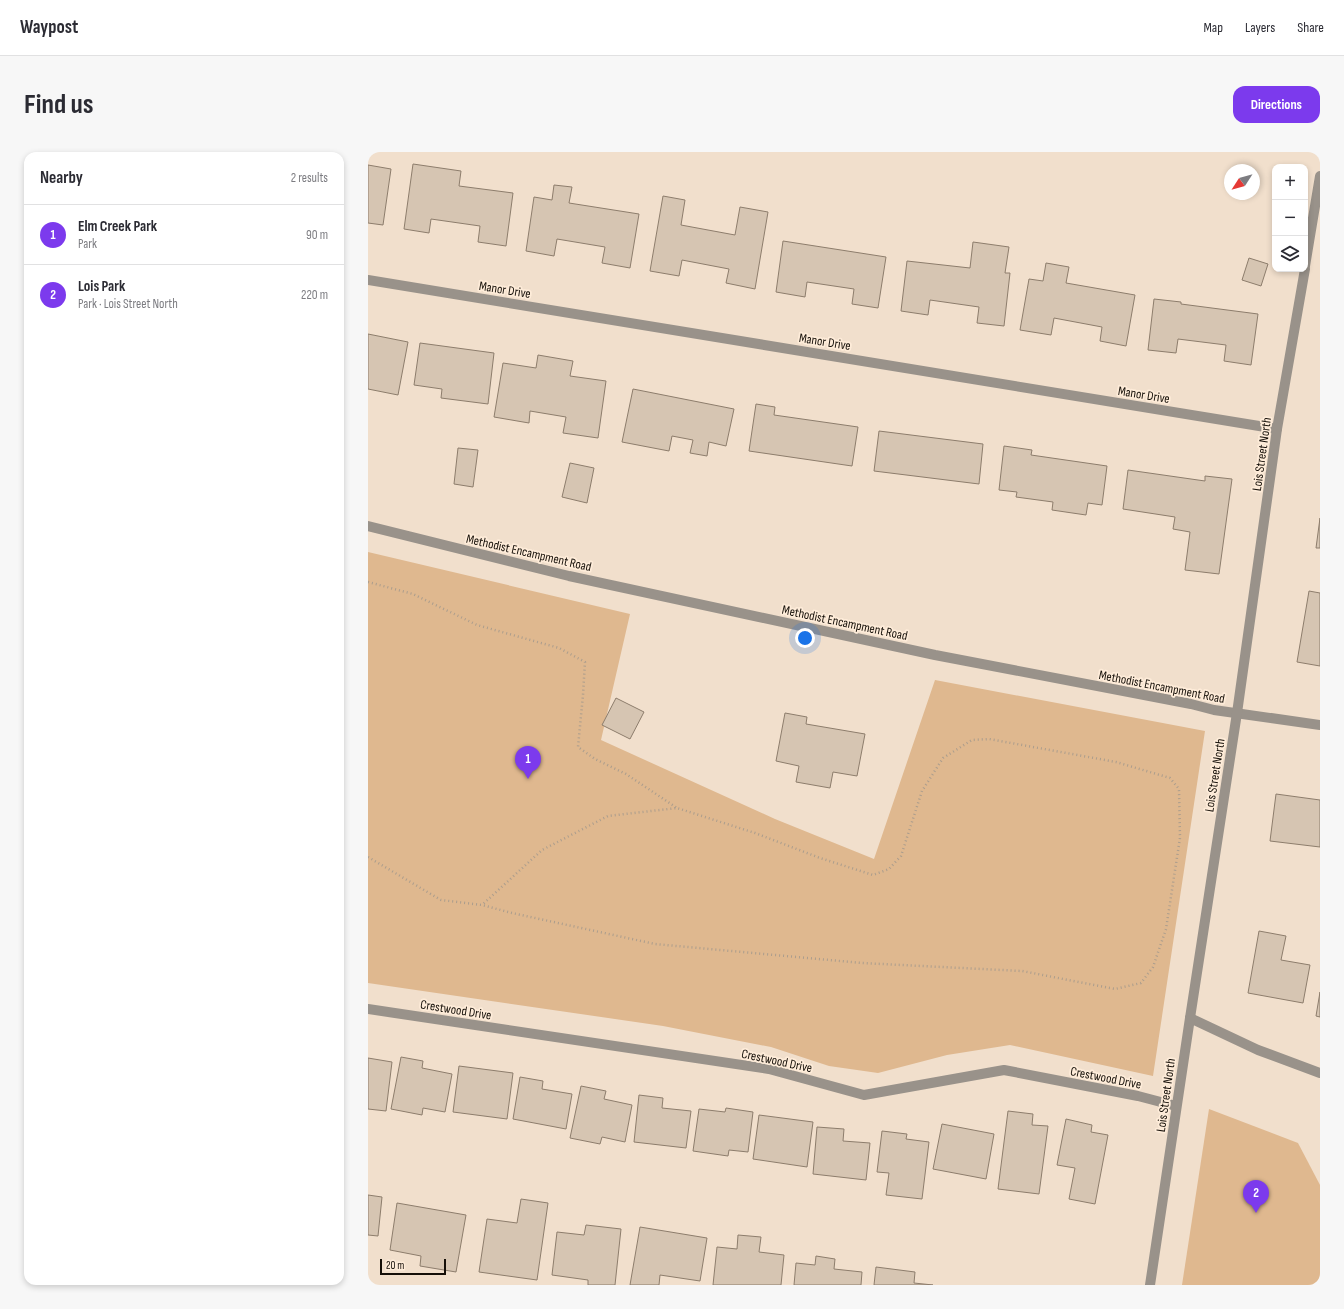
<!DOCTYPE html>
<html lang="en">
<head>
<meta charset="utf-8">
<style>
  :root { --surface:#fff; --page:#f7f7f7; --text:#2b2b33; --muted:#7c7c81; --line:#e1e1e2; --accent:#7c3aed }
  body { margin:0; font-family:"Sofia Sans Condensed",sans-serif; background:var(--page); color:var(--text) }
  .controls { position:absolute; right:12px; top:12px; display:grid; overflow:hidden; border-radius:8px; box-shadow:0 2px 6px #0003 }
  .controls button { width:36px; height:36px; display:grid; place-items:center; padding:0; border:0; border-bottom:1px solid var(--line); background:var(--surface); color:var(--text); font:20px sans-serif }
  .compass { position:absolute; left:856px; top:12px; width:36px; height:36px; border-radius:50%; background:var(--surface); box-shadow:0 2px 6px #0003; rotate:234deg }
  .scale { position:absolute; left:12px; bottom:10px; width:66px; box-sizing:border-box; padding-left:4px; border:2px solid #150f08; border-top:0; font-size:11px; line-height:14px; white-space:nowrap; color:#150f08; -webkit-text-stroke:3px #feecd9; paint-order:stroke }
  .you { position:absolute; left:437px; top:486px; width:14px; height:14px; margin:-10px; border:3px solid #fff; border-radius:50%; background:#1a73e8; box-shadow:0 0 0 6px #1a73e833 }
  .badge { display:grid; place-items:center; width:26px; height:26px; border-radius:50%; background:var(--accent); color:#fff; font-size:13px; font-weight:700 }
  .pin { position:absolute; translate:-50% -33px; filter:drop-shadow(0 1px 2px #0008) }
  .pin::after { content:''; position:absolute; top:21px; width:14px; height:12px; background:inherit; clip-path:polygon(0 0,100% 0,50% 100%) }
  .list { margin:0; padding:0; list-style:none }
  h2 { display:flex; justify-content:space-between; align-items:center; height:52px; margin:0; padding:0 16px; font-size:17px }
  h2 small { font-size:13px; font-weight:400; color:var(--muted) }
  .list li { display:grid; grid-template-columns:26px 1fr auto; gap:12px; align-items:center; box-sizing:border-box; height:60px; padding:0 16px; border-top:1px solid var(--line) }
  .list b { display:block; font-size:15px; white-space:nowrap }
  .list p { margin:0; font-size:13px; white-space:nowrap; color:var(--muted) }
  .list em { font-size:13px; font-style:normal; color:var(--muted) }
  .icon { flex:none; width:22px; height:22px; fill:none; stroke:currentColor; stroke-width:2; stroke-linecap:round; stroke-linejoin:round }
  .map { position:relative; flex:none; width:952px; height:1133px; overflow:hidden; border-radius:12px }
  header { display:flex; align-items:center; gap:24px; box-sizing:border-box; height:56px; padding:0 20px; background:var(--surface); border-bottom:1px solid var(--line) }
  header strong { font-size:19px }
  nav { display:flex; gap:22px; margin-inline-start:auto; font-size:14px }
  .intro { display:flex; align-items:center; justify-content:space-between; box-sizing:border-box; height:96px; padding:0 24px }
  h1 { margin:0; font-size:28px }
  .button { padding:10px 18px; border-radius:12px; background:var(--accent); color:#fff; font-size:14px; font-weight:700 }
  main { display:flex; gap:24px; padding:0 24px }
  aside { flex:1; background:var(--surface); border-radius:12px; box-shadow:0 2px 6px #0003 }
  .map>svg:first-child { display:block }
  .green { fill:#dfb88f }
  .building { fill:#d6c5b2; stroke:#8d7d6c }
  .lines { fill:none; stroke-linecap:round; stroke-linejoin:round }
  .path { stroke:#ab9d8d; stroke-width:2.5; stroke-dasharray:1 3; stroke-linecap:butt }
  .street { stroke:#99928a; stroke-width:10 }
  .labels { text-anchor:middle; stroke-width:3.5; stroke-linejoin:round; paint-order:stroke }
  .street-label { font-size:13px; fill:#150f08; stroke:#feecd9 }
</style>
</head>
<body>
<header>
<strong>Waypost</strong>
<nav><a>Map</a><a>Layers</a><a>Share</a></nav>
</header>
<div class="intro"><h1>Find us</h1><a class="button">Directions</a></div>
<main>
<aside>
<h2>Nearby<small>2 results</small></h2>
<ul class="list">
<li><span class="badge">1</span><div><b>Elm Creek Park</b><p>Park</p></div><em>90 m</em></li>
<li><span class="badge">2</span><div><b>Lois Park</b><p>Park · Lois Street North</p></div><em>220 m</em></li>
</ul>
</aside>
<div class="map">
<svg width="952" height="1133" viewBox="0 0 952 1133">
  <rect width="100%" height="100%" fill="#f1dfcc"/>
  <g class="green">
    <path d="M 0,400 L 262,462 L 233,588 L 407,667 L 506,707 L 567,528 L 837,579 L 785,924 L 642,893 L 579,903 L 510,921 L 461,914 L 403,895 L 295,874 L 0,831 Z"/>
    <path d="M 841,957 L 930,991 L 952,1033 L 952,1133 L 814,1133 Z"/>
  </g>
  <g class="building">
    <path d="M 45,12 L 93,19 L 91,34 L 145,41 L 138,94 L 110,90 L 112,74 L 63,67 L 61,81 L 36,77 Z"/>
    <path d="M 0,13 L 23,17 L 15,73 L 0,71 Z"/>
    <path d="M 186,33 L 204,35 L 201,51 L 271,62 L 262,116 L 234,111 L 237,95 L 189,87 L 186,104 L 158,99 L 166,45 L 184,48 Z"/>
    <path d="M 295,44 L 317,48 L 313,73 L 367,83 L 372,55 L 400,60 L 387,137 L 358,131 L 361,117 L 314,108 L 311,124 L 282,119 Z"/>
    <path d="M 415,89 L 518,105 L 510,156 L 484,152 L 486,137 L 439,130 L 437,145 L 408,140 Z"/>
    <path d="M 605,90 L 641,95 L 637,121 L 642,121 L 636,174 L 609,171 L 611,155 L 562,148 L 560,163 L 533,159 L 539,109 L 602,116 Z"/>
    <path d="M 881,106 L 900,112 L 893,134 L 874,128 Z"/>
    <path d="M 678,111 L 701,115 L 698,131 L 767,143 L 758,194 L 732,189 L 734,175 L 686,166 L 683,183 L 652,178 L 661,127 L 675,129 Z"/>
    <path d="M 786,147 L 813,150 L 813,152 L 890,162 L 883,213 L 856,209 L 858,193 L 810,187 L 808,201 L 780,198 Z"/>
    <path d="M 0,182 L 40,190 L 30,243 L 0,237 Z"/>
    <path d="M 52,191 L 126,201 L 120,252 L 73,246 L 74,237 L 46,233 Z"/>
    <path d="M 170,203 L 205,209 L 202,224 L 238,229 L 230,286 L 195,281 L 198,265 L 162,259 L 161,271 L 126,265 L 135,211 L 168,216 Z"/>
    <path d="M 265,237 L 366,257 L 358,294 L 341,290 L 339,304 L 322,301 L 325,288 L 304,284 L 301,299 L 254,290 Z"/>
    <path d="M 388,252 L 407,255 L 406,263 L 490,275 L 484,314 L 381,299 Z"/>
    <path d="M 511,279 L 615,292 L 611,332 L 506,319 Z"/>
    <path d="M 636,294 L 664,298 L 663,303 L 739,314 L 734,353 L 720,351 L 718,363 L 684,358 L 685,350 L 648,345 L 649,340 L 631,338 Z"/>
    <path d="M 90,296 L 110,298 L 105,335 L 86,332 Z"/>
    <path d="M 202,311 L 226,316 L 219,351 L 194,345 Z"/>
    <path d="M 760,318 L 837,329 L 837,324 L 864,327 L 851,422 L 817,418 L 822,380 L 805,377 L 807,365 L 755,357 Z"/>
    <path d="M 952,366 L 952,396 L 948,396 Z"/>
    <path d="M 941,439 L 952,441 L 952,514 L 929,510 Z"/>
    <path d="M 248,546 L 276,560 L 262,587 L 234,573 Z"/>
    <path d="M 417,561 L 439,565 L 438,572 L 497,582 L 489,624 L 465,620 L 462,636 L 428,630 L 431,614 L 408,609 Z"/>
    <path d="M 908,642 L 952,648 L 952,695 L 902,689 Z"/>
    <path d="M 891,779 L 918,784 L 913,808 L 942,813 L 935,851 L 880,841 Z"/>
    <path d="M 952,840 L 952,865 L 948,864 Z"/>
    <path d="M 33,905 L 55,909 L 54,916 L 84,922 L 77,960 L 55,956 L 54,963 L 23,957 Z"/>
    <path d="M 0,906 L 24,910 L 18,959 L 0,957 Z"/>
    <path d="M 91,914 L 145,921 L 139,967 L 85,960 Z"/>
    <path d="M 152,925 L 175,929 L 174,937 L 204,942 L 198,977 L 145,967 Z"/>
    <path d="M 213,934 L 238,939 L 236,947 L 264,953 L 257,990 L 234,985 L 232,992 L 202,986 Z"/>
    <path d="M 271,943 L 295,946 L 294,956 L 323,959 L 318,996 L 266,990 Z"/>
    <path d="M 358,956 L 385,960 L 380,1000 L 361,998 L 360,1004 L 325,999 L 331,957 L 357,960 Z"/>
    <path d="M 640,959 L 665,962 L 664,973 L 680,974 L 671,1042 L 630,1037 Z"/>
    <path d="M 391,963 L 445,970 L 439,1015 L 385,1007 Z"/>
    <path d="M 698,967 L 724,973 L 723,980 L 740,983 L 727,1052 L 701,1047 L 707,1016 L 689,1013 Z"/>
    <path d="M 574,972 L 626,982 L 618,1027 L 565,1017 Z"/>
    <path d="M 449,975 L 476,977 L 475,989 L 502,991 L 498,1028 L 445,1022 Z"/>
    <path d="M 514,979 L 539,982 L 538,987 L 561,990 L 554,1047 L 518,1043 L 521,1021 L 509,1020 Z"/>
    <path d="M 0,1043 L 14,1045 L 10,1084 L 0,1083 Z"/>
    <path d="M 153,1047 L 180,1051 L 169,1128 L 111,1120 L 119,1067 L 149,1071 Z"/>
    <path d="M 29,1051 L 98,1063 L 88,1120 L 52,1114 L 53,1104 L 22,1098 Z"/>
    <path d="M 218,1073 L 253,1077 L 247,1133 L 220,1133 L 220,1128 L 184,1123 L 189,1080 L 216,1083 Z"/>
    <path d="M 272,1075 L 339,1086 L 332,1129 L 292,1123 L 291,1133 L 262,1133 Z"/>
    <path d="M 370,1083 L 393,1085 L 391,1100 L 416,1103 L 413,1133 L 345,1133 L 349,1095 L 369,1097 Z"/>
    <path d="M 448,1104 L 467,1107 L 466,1117 L 494,1120 L 493,1133 L 426,1133 L 428,1111 L 447,1113 Z"/>
    <path d="M 508,1115 L 547,1120 L 546,1131 L 565,1133 L 506,1133 Z"/>
  </g>
  <g class="lines">
    <g class="path">
      <path d="M 0,430 L 45,442 L 109,473 L 191,496 L 217,510 L 215,543 L 210,595 L 227,607 L 258,622 L 309,656"/>
      <path d="M 0,705 L 73,748 L 114,753 L 144,761 L 287,792 L 494,811 L 654,819 L 747,837 L 773,831 L 785,815 L 798,777 L 812,686 L 811,637 L 802,626 L 748,610 L 621,587 L 604,588 L 575,606 L 554,639 L 533,704 L 521,717 L 505,723 L 452,706 L 387,681 L 309,656 L 240,664 L 174,698 L 114,753"/>
    </g>
    <g class="street">
      <path d="M 937,114 L 952,24"/>
      <path d="M 0,128 L 909,277"/>
      <path d="M 0,374 L 201,424 L 567,503 L 823,552 L 846,558 L 952,573"/>
      <path d="M 0,857 L 401,917 L 496,943 L 636,918 L 770,944 L 808,954"/>
      <path d="M 822,866 L 890,898 L 952,921"/>
      <path d="M 782,1133 L 822,866 L 869,561 L 909,277 L 937,117"/>
    </g>
  </g>
  <g class="labels">
    <g class="street-label">
      <text transform="translate(137 137) rotate(9)" y="5">Manor Drive</text>
      <text transform="translate(457 189) rotate(9)" y="5">Manor Drive</text>
      <text transform="translate(776 242) rotate(9)" y="5">Manor Drive</text>
      <text transform="translate(893 302) rotate(-82)" y="5">Lois Street North</text>
      <text transform="translate(161 400) rotate(13)" y="5">Methodist Encampment Road</text>
      <text transform="translate(477 470) rotate(12)" y="5">Methodist Encampment Road</text>
      <text transform="translate(794 534) rotate(11)" y="5">Methodist Encampment Road</text>
      <text transform="translate(846 623) rotate(-81)" y="5">Lois Street North</text>
      <text transform="translate(88 857) rotate(9)" y="5">Crestwood Drive</text>
      <text transform="translate(409 908) rotate(12)" y="5">Crestwood Drive</text>
      <text transform="translate(738 925) rotate(11)" y="5">Crestwood Drive</text>
      <text transform="translate(797 943) rotate(-82)" y="5">Lois Street North</text>
    </g>
  </g>
</svg>
<div class="controls">
<button>+</button>
<button>−</button>
<button><svg class="icon" aria-label="layers" viewBox="0 0 24 24"><path d="M12 4l9 5-9 5-9-5zM3 14l9 5 9-5"/></svg></button>
</div>
<svg class="compass" viewBox="-18 -18 36 36"><path d="M0-13l5 13h-10z" fill="#e53935"/><path d="M0 13l5-13h-10z" fill="#7c7c81"/></svg>
<div class="scale">20 m</div>
<div class="you"></div>
<div class="pin badge" style="left:160px;top:627px">1</div>
<div class="pin badge" style="left:888px;top:1061px">2</div>
</div>
</main>
</body>
</html>
